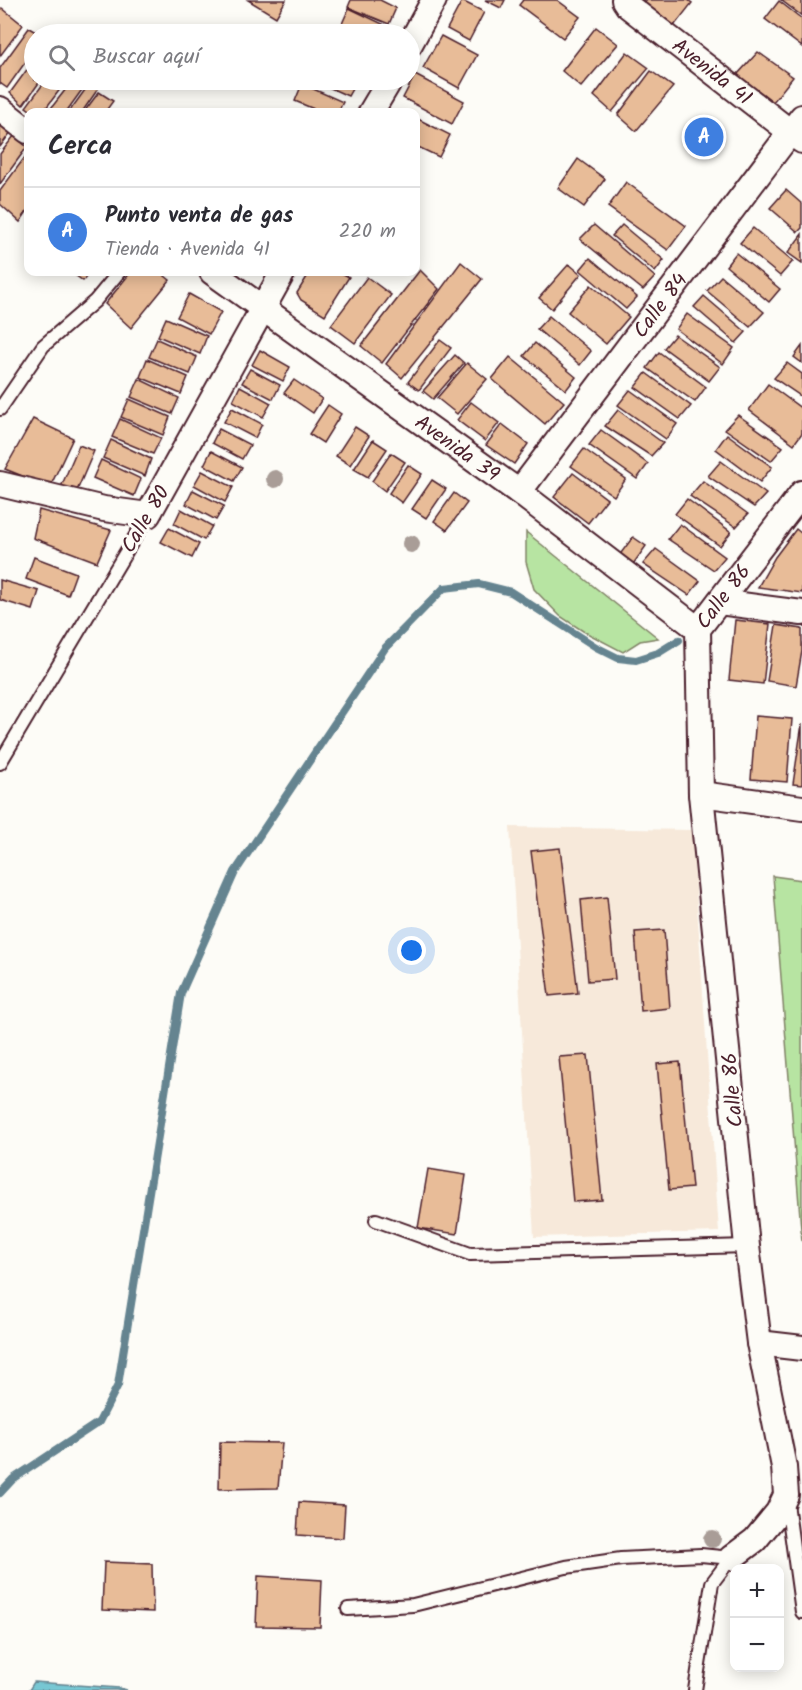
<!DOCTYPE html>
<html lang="es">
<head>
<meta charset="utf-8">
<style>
  :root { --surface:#fff; --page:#f2f2f3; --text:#2b2b33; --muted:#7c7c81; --line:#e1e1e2; --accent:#1f6fb2 }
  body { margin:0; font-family:Kalam,sans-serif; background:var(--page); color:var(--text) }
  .controls { position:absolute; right:18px; bottom:18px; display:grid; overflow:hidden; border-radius:12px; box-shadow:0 3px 15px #0003 }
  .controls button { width:54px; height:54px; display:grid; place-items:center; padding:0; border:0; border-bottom:2px solid var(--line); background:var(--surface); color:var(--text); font:30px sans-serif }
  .you { position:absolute; left:412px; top:951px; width:21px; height:21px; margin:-15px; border:4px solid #fff; border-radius:50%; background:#1a73e8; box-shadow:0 0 0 9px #1a73e833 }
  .badge { display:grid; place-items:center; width:39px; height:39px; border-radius:50%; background:var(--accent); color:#fff; font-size:20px; font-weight:700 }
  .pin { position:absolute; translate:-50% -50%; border:3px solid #fff; box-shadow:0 2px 6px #0006 }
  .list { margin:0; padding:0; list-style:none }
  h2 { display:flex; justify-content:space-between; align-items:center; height:78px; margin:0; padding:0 24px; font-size:26px }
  h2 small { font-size:20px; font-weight:400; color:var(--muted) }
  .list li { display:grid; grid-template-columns:39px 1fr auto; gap:18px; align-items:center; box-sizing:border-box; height:90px; padding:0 24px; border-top:2px solid var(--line) }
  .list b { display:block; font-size:22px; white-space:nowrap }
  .list p { margin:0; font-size:20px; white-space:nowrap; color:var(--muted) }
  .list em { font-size:20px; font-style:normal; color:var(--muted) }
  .icon { flex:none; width:33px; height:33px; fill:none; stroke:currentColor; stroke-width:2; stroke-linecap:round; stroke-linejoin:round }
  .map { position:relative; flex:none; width:802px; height:1690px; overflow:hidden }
  .search { position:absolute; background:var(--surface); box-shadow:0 3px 15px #0003; left:24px; top:24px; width:396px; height:66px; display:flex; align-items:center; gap:15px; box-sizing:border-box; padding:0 21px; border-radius:33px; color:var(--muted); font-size:22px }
  .panel { position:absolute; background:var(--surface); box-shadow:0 3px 15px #0003; left:24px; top:108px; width:396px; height:168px; border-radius:12px }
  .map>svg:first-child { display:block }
  .built { fill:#f7e9da }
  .green { fill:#b7e4a2; stroke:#808266; stroke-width:1.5 }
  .water { fill:#77c7d3; stroke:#658490; stroke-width:1.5 }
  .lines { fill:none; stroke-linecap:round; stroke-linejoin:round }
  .stream { stroke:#658490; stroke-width:8 }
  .building { fill:#e8bc98; stroke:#4a1f2b; stroke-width:1.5 }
  .service-casing { stroke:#4a1f2b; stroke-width:16 }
  .minor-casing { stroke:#4a1f2b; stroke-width:28 }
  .service { stroke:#fdfcf7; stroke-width:12 }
  .minor { stroke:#fdfcf7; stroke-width:24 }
  .tree { fill:#a99d97 }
  .labels { text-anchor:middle; stroke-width:6; stroke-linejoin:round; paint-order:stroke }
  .street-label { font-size:21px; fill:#4a1f2b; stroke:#fdfcf7 }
</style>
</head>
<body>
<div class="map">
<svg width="802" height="1690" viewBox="0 0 802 1690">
  <rect width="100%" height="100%" fill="#fdfcf7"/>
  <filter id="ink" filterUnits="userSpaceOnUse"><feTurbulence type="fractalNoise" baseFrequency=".0167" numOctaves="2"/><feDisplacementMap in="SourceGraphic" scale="12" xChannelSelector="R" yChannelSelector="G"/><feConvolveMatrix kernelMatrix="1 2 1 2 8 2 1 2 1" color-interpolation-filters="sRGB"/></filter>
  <g filter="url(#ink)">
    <path class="built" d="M 510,827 L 692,830 L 719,1232 L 534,1237 Z"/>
    <g class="green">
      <path d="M 526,532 L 658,638 L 640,641 L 623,652 L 583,631 L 560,616 L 534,589 L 526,562 Z"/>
      <path d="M 773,876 L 802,880 L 802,1242 Z"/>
    </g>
    <path class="water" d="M 34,1682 L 119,1688 L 127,1690 L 29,1690 Z"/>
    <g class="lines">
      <path class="stream" d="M 0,1493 L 13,1479 L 99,1422 L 118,1385 L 181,993 L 235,872 L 385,648 L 444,588 L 479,584 L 511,592 L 596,647 L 618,658 L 636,660 L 658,653 L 679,640"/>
    </g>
    <g class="building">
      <path d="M 248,0 L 286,0 L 276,17 Z"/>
      <path d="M 351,0 L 380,0 L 396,8 L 389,24 L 348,7 Z"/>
      <path d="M 485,0 L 505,0 L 501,8 Z"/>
      <path d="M 523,0 L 557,0 L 580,17 L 563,38 L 519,5 Z"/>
      <path d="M 641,0 L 688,0 L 692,3 L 674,26 Z"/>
      <path d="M 781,0 L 802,0 L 802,16 Z"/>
      <path d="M 462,1 L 484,12 L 469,41 L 447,29 Z"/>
      <path d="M 779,1 L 802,19 L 802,47 L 765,19 Z"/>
      <path d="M 2,8 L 23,25 L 0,56 L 0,10 Z"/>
      <path d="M 349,8 L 389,27 L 386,34 L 361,34 L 341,26 Z"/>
      <path d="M 596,27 L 618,44 L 581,87 L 562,71 Z"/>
      <path d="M 29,28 L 39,34 L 34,34 L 34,50 L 7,88 L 0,83 L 0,68 Z"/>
      <path d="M 441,36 L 477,55 L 459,88 L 423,68 Z"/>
      <path d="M 627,52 L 649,68 L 612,112 L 594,96 Z"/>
      <path d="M 758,52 L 793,77 L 773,102 L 737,75 Z"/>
      <path d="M 34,60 L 34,80 L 41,80 L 23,105 L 10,93 Z"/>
      <path d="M 651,71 L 673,87 L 636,131 L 618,115 Z"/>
      <path d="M 415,75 L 464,101 L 452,124 L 403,98 Z"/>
      <path d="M 46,80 L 67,80 L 43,112 L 33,112 L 26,107 Z"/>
      <path d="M 73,80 L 89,80 L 66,112 L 48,112 Z"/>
      <path d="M 313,80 L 357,80 L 348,96 Z"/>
      <path d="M 90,83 L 98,89 L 82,112 L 69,112 Z"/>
      <path d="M 302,84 L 343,102 L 338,112 L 321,112 L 295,101 Z"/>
      <path d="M 99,92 L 113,101 L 105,112 L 84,112 Z"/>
      <path d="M 416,118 L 450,135 L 439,157 L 416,146 Z"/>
      <path d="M 0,124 L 11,132 L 0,147 Z"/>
      <path d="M 14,136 L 27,147 L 0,184 L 0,154 Z"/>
      <path d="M 28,153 L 28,210 L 20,222 L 0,204 L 0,191 Z"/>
      <path d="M 578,159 L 605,179 L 584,207 L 558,188 Z"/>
      <path d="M 626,182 L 686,226 L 668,250 L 608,207 Z"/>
      <path d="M 786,190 L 802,204 L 802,228 L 798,232 L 770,208 Z"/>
      <path d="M 594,225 L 655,277 L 643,290 L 580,239 Z"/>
      <path d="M 622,225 L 664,260 L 655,272 L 612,236 Z"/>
      <path d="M 753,228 L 793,261 L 780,276 L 740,243 Z"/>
      <path d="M 802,234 L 802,263 L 788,253 Z"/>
      <path d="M 736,253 L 780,289 L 769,302 L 726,266 Z"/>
      <path d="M 590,258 L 637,297 L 626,309 L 580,270 Z"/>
      <path d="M 461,262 L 482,279 L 402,378 L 386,364 Z"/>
      <path d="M 569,264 L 581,274 L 552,309 L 539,298 Z"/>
      <path d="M 420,270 L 439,289 L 382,363 L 361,346 Z"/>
      <path d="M 71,272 L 90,272 L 83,281 Z"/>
      <path d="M 131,272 L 160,272 L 170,280 L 131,328 L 105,304 Z"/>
      <path d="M 310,272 L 340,272 L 349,277 L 325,315 L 301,300 L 297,293 Z"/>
      <path d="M 721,276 L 764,312 L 750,327 L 707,291 Z"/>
      <path d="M 367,277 L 391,295 L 355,343 L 331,325 Z"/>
      <path d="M 591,285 L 629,317 L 606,344 L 568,312 Z"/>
      <path d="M 189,294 L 221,312 L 209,334 L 177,317 Z"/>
      <path d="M 704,296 L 746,332 L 736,343 L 694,307 Z"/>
      <path d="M 687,314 L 734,348 L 723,364 L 676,329 Z"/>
      <path d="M 549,316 L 591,351 L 580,365 L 537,329 Z"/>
      <path d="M 166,318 L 207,336 L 200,354 L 158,336 Z"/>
      <path d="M 675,335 L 720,367 L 709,381 L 664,348 Z"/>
      <path d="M 157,339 L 197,357 L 190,374 L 149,357 Z"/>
      <path d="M 440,340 L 451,348 L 419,390 L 408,382 Z"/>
      <path d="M 535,343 L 576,377 L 566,390 L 524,356 Z"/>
      <path d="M 802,346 L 802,363 L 794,357 Z"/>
      <path d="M 260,350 L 290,367 L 283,381 L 252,365 Z"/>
      <path d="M 659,352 L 706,387 L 695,402 L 647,368 Z"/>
      <path d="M 455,355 L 464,363 L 433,399 L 423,391 Z"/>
      <path d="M 510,357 L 564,402 L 545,424 L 492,379 Z"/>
      <path d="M 147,359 L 188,377 L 181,394 L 140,377 Z"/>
      <path d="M 467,363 L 487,379 L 457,414 L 437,398 Z"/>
      <path d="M 787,363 L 802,374 L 802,397 L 774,378 Z"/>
      <path d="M 250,369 L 280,385 L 273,399 L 242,383 Z"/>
      <path d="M 646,373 L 691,406 L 680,419 L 635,387 Z"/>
      <path d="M 139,379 L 179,398 L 172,414 L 131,397 Z"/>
      <path d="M 294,380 L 322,399 L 313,413 L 284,393 Z"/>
      <path d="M 768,384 L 802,409 L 802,433 L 794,444 L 749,410 Z"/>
      <path d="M 240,386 L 271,403 L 263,417 L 233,401 Z"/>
      <path d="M 630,390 L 677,424 L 666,439 L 618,405 Z"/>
      <path d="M 129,399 L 170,417 L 163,435 L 121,417 Z"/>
      <path d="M 471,402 L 499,423 L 485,441 L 457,420 Z"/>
      <path d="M 328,405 L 341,414 L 323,443 L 309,434 Z"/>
      <path d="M 232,408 L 262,424 L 255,438 L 224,422 Z"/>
      <path d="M 618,410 L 663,443 L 651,456 L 605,426 Z"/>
      <path d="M 738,415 L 783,447 L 771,461 L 725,429 Z"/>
      <path d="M 33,419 L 73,438 L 50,487 L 5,469 Z"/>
      <path d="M 120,419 L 161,438 L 153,454 L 112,437 Z"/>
      <path d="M 502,424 L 528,444 L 514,464 L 486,445 Z"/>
      <path d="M 355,427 L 369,436 L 350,465 L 336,456 Z"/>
      <path d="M 219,429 L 250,445 L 242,459 L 212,443 Z"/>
      <path d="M 601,430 L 648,464 L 637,479 L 589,445 Z"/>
      <path d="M 727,434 L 772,467 L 760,482 L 716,449 Z"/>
      <path d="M 111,440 L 151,459 L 145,476 L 103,458 Z"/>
      <path d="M 373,440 L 387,449 L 368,477 L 354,469 Z"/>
      <path d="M 79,445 L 94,451 L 76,493 L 61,487 Z"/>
      <path d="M 584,449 L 626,479 L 614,496 L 571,466 Z"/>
      <path d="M 211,451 L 242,467 L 234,481 L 204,465 Z"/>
      <path d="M 391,453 L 405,462 L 385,491 L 372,481 Z"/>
      <path d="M 101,460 L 141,479 L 134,496 L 93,478 Z"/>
      <path d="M 721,461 L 766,494 L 754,507 L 708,476 Z"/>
      <path d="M 408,465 L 422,474 L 402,503 L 389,493 Z"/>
      <path d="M 202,471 L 233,487 L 225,502 L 194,485 Z"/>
      <path d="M 573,473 L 607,499 L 588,523 L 554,497 Z"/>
      <path d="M 432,480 L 446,489 L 426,518 L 412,509 Z"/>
      <path d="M 703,481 L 748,514 L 736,527 L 690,496 Z"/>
      <path d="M 193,490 L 224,506 L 216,520 L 186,504 Z"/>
      <path d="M 454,493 L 467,503 L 447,530 L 434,521 Z"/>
      <path d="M 687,499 L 731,532 L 720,546 L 675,514 Z"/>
      <path d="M 181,509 L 212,526 L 204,540 L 174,524 Z"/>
      <path d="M 39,510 L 111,530 L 97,562 L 33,538 Z"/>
      <path d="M 680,524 L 725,557 L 714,570 L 668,539 Z"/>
      <path d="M 169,528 L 199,544 L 192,558 L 161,542 Z"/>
      <path d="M 796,529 L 802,534 L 802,593 L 758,587 L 775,557 Z"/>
      <path d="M 633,537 L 646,546 L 631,567 L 618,557 Z"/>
      <path d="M 656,549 L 700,581 L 689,595 L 643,564 Z"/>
      <path d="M 34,557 L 76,573 L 68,595 L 26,579 Z"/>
      <path d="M 0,580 L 39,591 L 33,610 L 0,600 Z"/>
      <path d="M 735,620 L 770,624 L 763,684 L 729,680 Z"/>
      <path d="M 776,625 L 802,629 L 802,651 L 796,686 L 767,681 Z"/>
      <path d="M 756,716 L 792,719 L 787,782 L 751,779 Z"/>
      <path d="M 802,724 L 802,785 L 793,784 Z"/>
      <path d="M 560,848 L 578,993 L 549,996 L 531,851 Z"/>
      <path d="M 607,897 L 615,979 L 588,981 L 581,900 Z"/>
      <path d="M 664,930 L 670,1008 L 641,1011 L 635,932 Z"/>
      <path d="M 588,1055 L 602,1200 L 573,1202 L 559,1057 Z"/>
      <path d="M 680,1062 L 692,1188 L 669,1190 L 657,1064 Z"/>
      <path d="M 428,1169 L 466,1175 L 457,1234 L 418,1228 Z"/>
      <path d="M 220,1442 L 282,1443 L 278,1488 L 219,1489 Z"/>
      <path d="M 299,1502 L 345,1505 L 343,1538 L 297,1535 Z"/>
      <path d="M 104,1562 L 152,1564 L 153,1612 L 102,1610 Z"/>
      <path d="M 258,1576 L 322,1580 L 320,1627 L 256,1626 Z"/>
    </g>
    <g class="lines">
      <g class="service-casing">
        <g id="service">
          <path d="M 0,409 L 43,346 L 95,301 L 119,272"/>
          <path d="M 0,763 L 148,515"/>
          <path d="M 376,1220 L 470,1254 L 747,1246"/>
          <path d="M 787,1503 L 802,1612"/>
          <path d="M 348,1609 L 413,1605 L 566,1567 L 621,1559 L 701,1555 L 731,1558"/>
          <path d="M 695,1690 L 712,1583 L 731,1558"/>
        </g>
      </g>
      <g class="minor-casing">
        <g id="minor">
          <path id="s1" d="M 624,0 L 628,6 L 802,141"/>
          <path d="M 410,44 L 434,0"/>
          <path d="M 0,109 L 28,131"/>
          <path d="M 371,112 L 390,80"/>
          <path id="s2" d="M 212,272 L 519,492 L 698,629"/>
          <path d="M 0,484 L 104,509 L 148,515 L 283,272"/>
          <path id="s3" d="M 519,492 L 802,117"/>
          <path d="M 719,602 L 802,613"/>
          <path d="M 701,794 L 802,808"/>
          <path d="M 759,1343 L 802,1348"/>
          <path id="s4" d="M 731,1558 L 755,1540 L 778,1512 L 786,1495 L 784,1467 L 759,1343 L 747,1246 L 701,794 L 698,629 L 802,493"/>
        </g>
      </g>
      <use href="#service" class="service"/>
      <use href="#minor" class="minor"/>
    </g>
    <g class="tree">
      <circle cx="275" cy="479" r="9"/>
      <circle cx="411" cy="544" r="9"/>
      <circle cx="712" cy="1539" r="9"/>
    </g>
  </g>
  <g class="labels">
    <g class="street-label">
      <text dy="7" stroke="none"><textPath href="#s1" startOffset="114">Avenida 41</textPath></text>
      <text dy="7" stroke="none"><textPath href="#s3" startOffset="234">Calle 84</textPath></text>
      <text dy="7" stroke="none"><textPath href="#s2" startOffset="302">Avenida 39</textPath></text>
      <text transform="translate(145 519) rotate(-59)" y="7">Calle 80</text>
      <text dy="7" stroke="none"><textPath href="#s4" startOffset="998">Calle 86</textPath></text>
      <text transform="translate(732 1090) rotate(-95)" y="7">Calle 86</text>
    </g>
  </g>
</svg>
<div class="controls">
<button>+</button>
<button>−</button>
</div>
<div class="you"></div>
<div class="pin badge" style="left:704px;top:137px;background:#3f7fe0">A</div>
<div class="search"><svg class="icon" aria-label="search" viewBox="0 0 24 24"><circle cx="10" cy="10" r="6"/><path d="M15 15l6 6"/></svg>Buscar aquí</div>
<section class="panel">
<h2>Cerca<small></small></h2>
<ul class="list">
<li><span class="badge" style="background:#3f7fe0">A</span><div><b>Punto venta de gas</b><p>Tienda · Avenida 41</p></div><em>220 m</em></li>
</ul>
</section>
</div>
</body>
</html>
